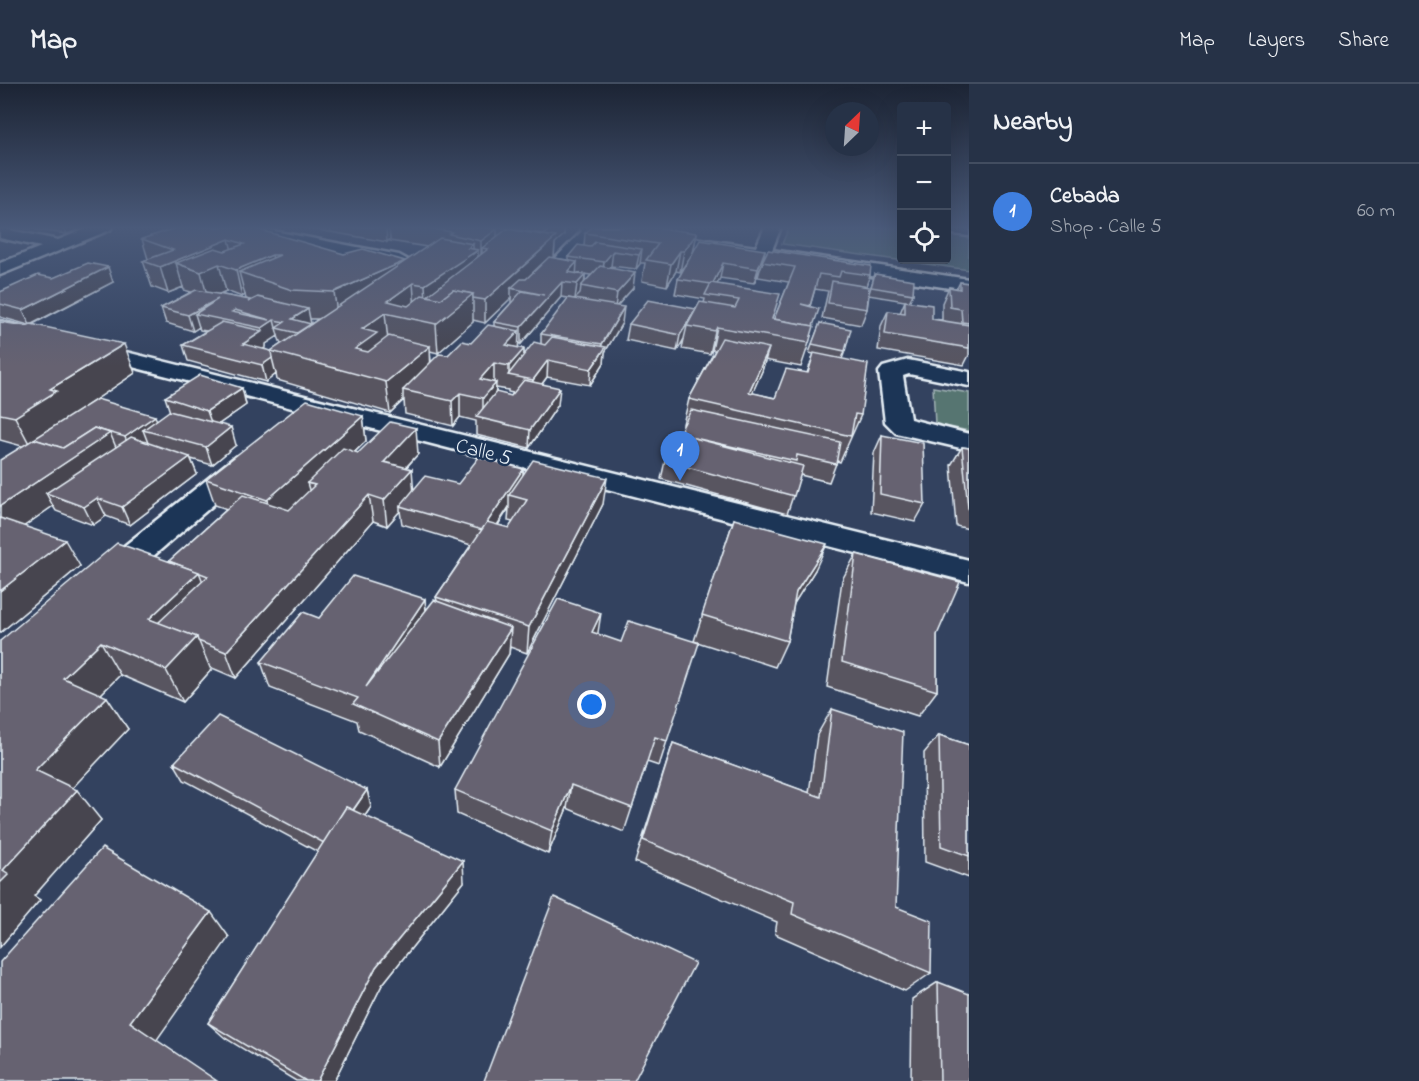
<!DOCTYPE html>
<html lang="en">
<head>
<meta charset="utf-8">
<style>
  :root { --surface:#263247; --page:#323e52; --text:#f1f3f6; --muted:#a4aab4; --line:#424d60; --accent:#8abfa5 }
  body { margin:0; font-family:"Indie Flower",sans-serif; background:var(--page); color:var(--text) }
  .controls { position:absolute; right:18px; top:18px; display:grid; overflow:hidden; border-radius:6px; box-shadow:0 6px 24px #0002 }
  .controls button { width:54px; height:54px; display:grid; place-items:center; padding:0; border:0; border-bottom:2px solid var(--line); background:var(--surface); color:var(--text); font:30px sans-serif }
  .compass { position:absolute; left:825px; top:18px; width:54px; height:54px; border-radius:50%; background:var(--surface); box-shadow:0 6px 24px #0002; rotate:25deg }
  .you { position:absolute; left:592px; top:621px; width:21px; height:21px; margin:-15px; border:4px solid #fff; border-radius:50%; background:#1a73e8; box-shadow:0 0 0 9px #1a73e833 }
  .badge { display:grid; place-items:center; width:39px; height:39px; border-radius:50%; background:var(--accent); color:#fff; font-size:20px; font-weight:700 }
  .pin { position:absolute; translate:-50% -50px; filter:drop-shadow(0 2px 3px #0008) }
  .pin::after { content:''; position:absolute; top:32px; width:21px; height:18px; background:inherit; clip-path:polygon(0 0,100% 0,50% 100%) }
  .list { margin:0; padding:0; list-style:none }
  h2 { display:flex; justify-content:space-between; align-items:center; height:78px; margin:0; padding:0 24px; font-size:26px }
  h2 small { font-size:20px; font-weight:400; color:var(--muted) }
  .list li { display:grid; grid-template-columns:39px 1fr auto; gap:18px; align-items:center; box-sizing:border-box; height:96px; padding:0 24px; border-top:2px solid var(--line) }
  .list b { display:block; font-size:22px; white-space:nowrap }
  .list p { margin:0; font-size:20px; white-space:nowrap; color:var(--muted) }
  .list em { font-size:20px; font-style:normal; color:var(--muted) }
  .icon { flex:none; width:33px; height:33px; fill:none; stroke:currentColor; stroke-width:2; stroke-linecap:round; stroke-linejoin:round }
  .map { position:relative; flex:none; width:969px; height:997px; overflow:hidden }
  header { display:flex; align-items:center; gap:36px; box-sizing:border-box; height:84px; padding:0 30px; background:var(--surface); border-bottom:2px solid var(--line) }
  header strong { font-size:28px }
  nav { display:flex; gap:33px; margin-inline-start:auto; font-size:21px }
  main { display:flex }
  aside { flex:1; background:var(--surface) }
  .map>svg:first-child { display:block }
  .green { fill:#577471; stroke:#a0b2b4; stroke-width:1.5 }
  .lines { fill:none; stroke-linecap:round; stroke-linejoin:round }
  .street-casing { stroke:#e8f1f8; stroke-width:5 }
  .street { fill:#1d3557; fill-rule:evenodd }
  .wall { fill:#585461; stroke:#e8f1f8; stroke-width:1.5; fill-rule:evenodd }
  .shaded-wall { fill:#47454f; stroke:#e8f1f8; stroke-width:1.5 }
  .building { fill:#666271; stroke:#e8f1f8; stroke-width:1.5; fill-rule:evenodd }
  .labels { text-anchor:middle; stroke-width:5; stroke-linejoin:round; paint-order:stroke }
  .street-label { font-size:21px; fill:#e8f1f8; stroke:#1d3557 }
</style>
</head>
<body>
<header>
<strong>Map</strong>
<nav><a>Map</a><a>Layers</a><a>Share</a></nav>
</header>
<main>
<div class="map">
<svg width="969" height="997" viewBox="0 0 969 997">
  <rect width="100%" height="100%" fill="#33425f"/>
  <filter id="ink" filterUnits="userSpaceOnUse"><feTurbulence type="fractalNoise" baseFrequency=".0167" numOctaves="2"/><feDisplacementMap in="SourceGraphic" scale="12" xChannelSelector="R" yChannelSelector="G"/><feConvolveMatrix kernelMatrix="1 2 1 2 8 2 1 2 1" color-interpolation-filters="sRGB"/></filter>
  <g filter="url(#ink)">
    <g class="green">
      <path d="M 789,143 L 901,144 L 902,176 L 946,176 L 947,150 L 969,153 L 969,186 L 782,160 Z"/>
      <path d="M 933,303 L 969,309 L 969,347 L 935,340 Z"/>
    </g>
    <g class="lines">
      <g class="street-casing">
        <g id="street">
          <path d="M 91,143 L 112,143 L 110,146 L 0,191 L 0,179 L 41,163 L 0,154 L 0,144 L 58,156 Z"/>
          <path d="M 222,143 L 253,143 L 399,171 L 408,176 L 399,181 L 230,148 Z"/>
          <path d="M 579,143 L 617,143 L 756,163 L 765,143 L 781,143 L 772,166 L 969,195 L 969,207 L 598,150 L 560,190 L 548,190 L 545,186 L 548,182 L 582,147 Z"/>
          <path d="M 946,143 L 969,143 L 969,152 L 946,149 Z"/>
          <path d="M 0,237 L 969,476 L 969,498 L 0,249 Z"/>
          <path d="M 908,276 L 969,288 L 969,302 L 909,290 L 903,292 L 910,335 L 969,350 L 969,366 L 896,349 L 885,338 L 879,288 L 883,283 Z"/>
          <path d="M 245,371 L 255,373 L 259,379 L 255,385 L 117,503 L 105,507 L 93,503 L 89,495 L 93,487 L 235,373 Z"/>
        </g>
      </g>
      <use href="#street" class="street"/>
    </g>
    <g class="wall">
      <path d="M 15,143 L 84,143 L 67,150 Z"/>
      <path d="M 179,143 L 344,170 L 405,177 L 405,178 L 427,163 L 390,157 L 390,155 L 387,158 L 331,148 L 331,147 L 329,148 L 299,143 L 564,143 L 564,151 L 555,159 L 554,174 L 568,176 L 568,173 L 584,162 L 585,149 L 697,149 L 693,168 L 765,166 L 762,180 L 754,199 L 720,194 L 717,200 L 773,235 L 774,235 L 789,198 L 758,193 L 762,178 L 768,166 L 870,191 L 866,202 L 869,209 L 875,190 L 913,210 L 909,218 L 932,235 L 942,236 L 942,219 L 949,203 L 957,204 L 960,198 L 969,199 L 969,271 L 964,281 L 878,266 L 881,242 L 888,227 L 900,229 L 905,217 L 869,211 L 867,225 L 861,241 L 822,234 L 828,207 L 815,205 L 810,222 L 813,242 L 809,259 L 801,283 L 765,276 L 762,287 L 752,309 L 775,314 L 807,289 L 814,270 L 809,269 L 820,239 L 845,267 L 842,275 L 861,331 L 840,378 L 837,377 L 829,398 L 800,391 L 787,430 L 661,395 L 665,377 L 684,340 L 683,340 L 689,315 L 715,266 L 712,266 L 710,270 L 682,265 L 684,255 L 677,267 L 626,256 L 629,240 L 696,225 L 704,219 L 705,215 L 675,210 L 678,195 L 689,175 L 680,188 L 676,187 L 667,202 L 642,197 L 645,179 L 640,179 L 636,185 L 611,182 L 609,184 L 633,204 L 617,222 L 622,239 L 605,268 L 604,279 L 590,301 L 547,293 L 542,300 L 558,321 L 529,364 L 476,351 L 476,337 L 460,333 L 453,342 L 405,330 L 404,316 L 390,329 L 277,296 L 276,290 L 266,298 L 188,277 L 183,261 L 206,247 L 200,246 L 199,243 L 193,247 L 166,239 L 161,224 L 191,208 L 184,206 L 183,203 L 168,209 L 152,203 L 143,177 L 148,175 L 142,155 ZM 576,189 L 591,191 L 585,198 L 585,191 ZM 226,207 L 242,213 L 245,211 L 246,215 L 249,216 L 218,210 ZM 561,213 L 574,215 L 541,250 L 541,260 L 524,271 L 524,265 L 518,263 L 519,259 L 521,260 ZM 511,214 L 511,219 L 494,238 L 494,242 L 471,259 L 448,271 L 431,278 L 430,267 L 438,269 L 473,238 L 473,236 L 485,239 ZM 310,235 L 318,235 L 311,240 ZM 278,252 L 281,260 L 271,267 L 264,265 L 266,263 L 266,260 ZM 496,304 L 508,306 L 508,308 L 513,309 L 511,312 L 496,309 Z"/>
      <path d="M 53,194 L 113,198 L 33,240 L 135,289 L 76,329 L 157,336 L 170,328 L 165,313 L 242,304 L 246,321 L 219,340 L 236,361 L 212,381 L 191,375 L 197,390 L 130,441 L 106,432 L 93,441 L 56,427 L 53,422 L 24,442 L 80,482 L 0,549 L 22,362 L 0,356 L 0,238 L 26,242 L 29,241 L 0,233 L 0,208 Z"/>
      <path d="M 363,332 L 366,357 L 355,368 L 358,369 L 418,370 L 406,384 L 414,405 L 458,400 L 523,385 L 523,390 L 603,420 L 527,569 L 510,563 L 509,570 L 440,683 L 359,646 L 357,637 L 270,604 L 261,578 L 319,534 L 425,515 L 426,526 L 437,517 L 436,513 L 471,461 L 402,440 L 400,427 L 387,442 L 373,437 L 236,594 L 210,583 L 211,586 L 183,618 L 120,591 L 101,610 L 128,645 L 72,704 L 101,736 L 34,812 L 40,816 L 0,863 L 0,557 L 169,477 L 227,425 L 215,421 L 206,395 ZM 509,424 L 508,437 L 513,438 L 509,444 L 498,441 Z"/>
      <path d="M 882,351 L 925,420 L 915,438 L 871,428 L 874,369 Z"/>
      <path d="M 962,363 L 969,364 L 969,445 L 956,442 L 951,381 Z"/>
      <path d="M 734,435 L 815,486 L 794,519 L 787,557 L 775,583 L 694,557 Z"/>
      <path d="M 856,470 L 937,551 L 937,607 L 918,632 L 827,603 L 842,496 Z"/>
      <path d="M 598,550 L 667,657 L 659,682 L 647,678 L 624,748 L 567,724 L 548,770 L 457,730 L 455,706 Z"/>
      <path d="M 832,625 L 896,823 L 931,889 L 905,907 L 775,850 L 777,838 L 635,778 L 673,659 L 809,709 L 817,651 Z"/>
      <path d="M 939,651 L 969,661 L 969,794 L 925,778 L 924,669 Z"/>
      <path d="M 174,679 L 367,706 L 371,723 L 365,732 L 464,798 L 382,901 L 334,997 L 296,997 L 225,954 L 208,939 L 318,768 L 184,696 Z"/>
      <path d="M 938,898 L 969,997 L 911,997 L 912,915 Z"/>
    </g>
    <g class="shaded-wall">
      <path d="M 64,143 L 84,143 L 67,150 Z"/>
      <path d="M 387,143 L 389,143 L 390,155 L 387,158 L 386,144 Z"/>
      <path d="M 553,143 L 564,143 L 564,151 L 555,159 L 554,173 L 520,206 L 511,204 L 511,214 L 485,239 L 485,216 L 544,164 L 544,150 Z"/>
      <path d="M 497,145 L 497,165 L 482,164 L 482,177 L 481,178 L 481,157 Z"/>
      <path d="M 697,149 L 693,169 L 680,188 L 684,167 Z"/>
      <path d="M 229,155 L 235,180 L 219,180 L 226,207 L 208,215 L 201,188 L 176,179 L 183,203 L 168,209 L 160,183 Z"/>
      <path d="M 473,160 L 473,170 L 478,166 L 478,192 L 473,210 L 473,238 L 438,269 L 436,240 L 426,216 L 425,201 Z"/>
      <path d="M 642,165 L 640,180 L 636,185 L 639,171 Z"/>
      <path d="M 765,166 L 762,180 L 754,199 L 758,185 Z"/>
      <path d="M 613,167 L 611,182 L 602,193 L 604,178 Z"/>
      <path d="M 680,167 L 676,187 L 667,202 L 671,180 Z"/>
      <path d="M 272,171 L 278,197 L 239,188 L 245,211 L 242,213 L 236,186 Z"/>
      <path d="M 405,177 L 407,203 L 338,236 L 334,208 Z"/>
      <path d="M 577,178 L 576,193 L 568,188 Z"/>
      <path d="M 723,179 L 720,194 L 711,212 L 712,201 Z"/>
      <path d="M 108,183 L 113,198 L 30,241 L 23,226 Z"/>
      <path d="M 635,189 L 633,204 L 615,224 L 617,209 Z"/>
      <path d="M 585,191 L 584,202 L 581,202 L 580,210 L 575,215 L 577,200 Z"/>
      <path d="M 562,198 L 561,213 L 521,260 L 521,243 Z"/>
      <path d="M 413,199 L 415,226 L 388,217 Z"/>
      <path d="M 218,215 L 195,230 L 199,243 L 193,247 L 188,231 Z"/>
      <path d="M 624,223 L 622,239 L 605,268 L 604,279 L 590,301 L 591,285 L 601,271 L 602,260 Z"/>
      <path d="M 308,225 L 311,240 L 298,249 L 292,235 Z"/>
      <path d="M 697,225 L 687,242 L 684,255 L 677,267 L 680,251 Z"/>
      <path d="M 385,229 L 388,257 L 380,278 L 355,265 L 362,245 Z"/>
      <path d="M 274,236 L 278,252 L 266,260 L 266,263 L 247,276 L 243,260 L 262,247 L 262,244 Z"/>
      <path d="M 717,243 L 712,266 L 710,270 L 715,247 Z"/>
      <path d="M 519,247 L 518,270 L 506,261 Z"/>
      <path d="M 124,260 L 135,289 L 70,333 L 32,365 L 15,333 L 50,305 Z"/>
      <path d="M 430,262 L 431,291 L 403,306 L 403,316 L 390,329 L 386,298 Z"/>
      <path d="M 769,264 L 762,287 L 744,328 L 749,308 Z"/>
      <path d="M 524,265 L 523,288 L 509,291 L 509,282 Z"/>
      <path d="M 272,274 L 276,290 L 266,298 L 262,281 Z"/>
      <path d="M 548,276 L 547,293 L 532,313 L 533,296 Z"/>
      <path d="M 494,279 L 494,301 L 496,299 L 495,323 L 483,335 L 483,314 L 480,295 Z"/>
      <path d="M 242,304 L 246,321 L 213,344 L 207,327 Z"/>
      <path d="M 560,304 L 558,321 L 529,364 L 530,346 Z"/>
      <path d="M 460,309 L 460,333 L 453,342 L 452,317 Z"/>
      <path d="M 155,332 L 162,349 L 143,346 L 148,359 L 132,371 L 125,353 Z"/>
      <path d="M 363,332 L 366,357 L 316,404 L 315,401 L 307,399 L 310,409 L 274,442 L 267,416 Z"/>
      <path d="M 231,343 L 236,361 L 212,381 L 206,363 Z"/>
      <path d="M 416,344 L 418,370 L 388,403 L 384,378 Z"/>
      <path d="M 110,349 L 121,375 L 46,409 L 53,422 L 0,459 L 0,422 Z"/>
      <path d="M 190,373 L 197,390 L 130,441 L 122,423 Z"/>
      <path d="M 412,385 L 414,411 L 400,422 L 400,427 L 387,442 L 384,416 Z"/>
      <path d="M 523,385 L 523,403 L 509,411 L 509,423 L 482,464 L 482,446 Z"/>
      <path d="M 607,394 L 603,420 L 527,569 L 529,543 Z"/>
      <path d="M 369,411 L 373,437 L 236,594 L 226,568 Z"/>
      <path d="M 97,414 L 106,432 L 93,441 L 84,423 Z"/>
      <path d="M 65,456 L 80,482 L 0,549 L 0,507 Z"/>
      <path d="M 827,460 L 815,486 L 785,534 L 796,508 Z"/>
      <path d="M 199,488 L 212,521 L 183,551 L 149,535 Z"/>
      <path d="M 425,515 L 427,541 L 371,629 L 366,603 Z"/>
      <path d="M 601,529 L 597,555 L 592,548 Z"/>
      <path d="M 511,544 L 509,570 L 440,683 L 438,658 Z"/>
      <path d="M 197,553 L 211,586 L 183,618 L 166,586 Z"/>
      <path d="M 101,558 L 120,591 L 85,626 L 63,594 Z"/>
      <path d="M 107,613 L 128,645 L 61,716 L 35,686 Z"/>
      <path d="M 571,701 L 567,724 L 548,770 L 552,747 Z"/>
      <path d="M 77,706 L 101,736 L 34,812 L 40,816 L 0,863 L 0,799 L 3,786 Z"/>
      <path d="M 367,706 L 371,723 L 334,777 L 329,762 Z"/>
      <path d="M 463,777 L 464,798 L 382,901 L 334,997 L 317,997 L 376,883 Z"/>
      <path d="M 211,828 L 229,853 L 156,957 L 130,938 Z"/>
    </g>
    <g class="building">
      <path d="M 179,143 L 250,143 L 344,170 L 363,165 L 405,177 L 334,208 L 292,206 L 239,188 L 280,171 L 272,171 L 236,186 L 219,180 L 201,188 L 176,179 L 215,164 L 225,167 L 244,160 L 229,155 L 160,183 L 143,177 L 173,166 L 142,155 Z"/>
      <path d="M 422,143 L 482,143 L 497,145 L 481,157 L 449,150 L 452,148 Z"/>
      <path d="M 499,143 L 553,143 L 544,150 Z"/>
      <path d="M 592,143 L 651,143 L 697,149 L 684,167 L 680,167 L 671,180 L 646,176 L 658,160 L 585,149 Z"/>
      <path d="M 507,145 L 556,153 L 485,216 L 473,214 L 473,210 L 453,206 L 441,215 L 427,212 L 488,165 L 482,164 Z"/>
      <path d="M 440,154 L 473,160 L 468,164 L 478,166 L 425,201 L 413,199 L 388,217 L 408,222 L 422,211 L 441,215 L 453,206 L 473,210 L 436,240 L 385,229 L 362,245 L 377,249 L 355,265 L 368,268 L 389,252 L 430,262 L 386,298 L 271,267 Z"/>
      <path d="M 700,156 L 765,166 L 758,185 L 723,179 L 713,199 L 711,199 L 711,200 L 678,195 Z"/>
      <path d="M 595,158 L 642,165 L 639,171 L 613,167 L 604,178 L 568,173 L 578,161 L 590,163 Z"/>
      <path d="M 768,166 L 871,182 L 870,191 L 841,187 L 839,193 L 819,190 L 810,222 L 801,220 L 819,225 L 813,242 L 774,235 L 795,183 L 762,178 Z"/>
      <path d="M 549,173 L 577,178 L 568,188 L 585,191 L 577,200 L 562,198 L 521,243 L 494,238 L 522,207 L 544,211 L 511,204 L 521,195 L 526,195 Z"/>
      <path d="M 88,179 L 108,183 L 23,226 L 0,220 L 0,208 L 38,191 L 53,194 Z"/>
      <path d="M 600,182 L 635,189 L 617,209 L 581,202 Z"/>
      <path d="M 875,190 L 914,196 L 913,210 L 871,203 Z"/>
      <path d="M 832,197 L 869,203 L 867,225 L 828,219 Z"/>
      <path d="M 960,198 L 969,199 L 969,239 L 962,238 L 961,225 L 950,223 L 949,203 L 960,205 Z"/>
      <path d="M 711,199 L 780,210 L 772,235 L 814,242 L 809,259 L 717,243 L 715,247 L 687,242 L 700,218 L 735,224 L 739,216 L 705,211 Z"/>
      <path d="M 196,206 L 250,216 L 248,218 L 258,213 L 308,225 L 292,235 L 311,240 L 297,249 L 276,244 L 285,238 L 274,236 L 262,244 L 195,230 L 218,215 L 188,231 L 161,224 ZM 235,226 L 270,236 L 232,228 Z"/>
      <path d="M 568,214 L 624,223 L 602,260 L 541,250 Z"/>
      <path d="M 648,216 L 696,225 L 680,251 L 629,240 Z"/>
      <path d="M 905,217 L 932,221 L 932,235 L 969,241 L 969,264 L 885,250 L 888,227 L 905,229 Z"/>
      <path d="M 0,238 L 26,242 L 31,240 L 124,260 L 50,305 L 57,307 L 15,333 L 0,330 Z"/>
      <path d="M 222,238 L 263,247 L 243,260 L 271,267 L 272,274 L 262,281 L 183,261 Z"/>
      <path d="M 820,239 L 851,245 L 845,267 L 812,260 Z"/>
      <path d="M 488,241 L 519,247 L 506,261 L 524,265 L 509,282 L 494,279 L 480,295 L 496,299 L 483,314 L 460,309 L 452,317 L 403,306 L 439,270 L 448,271 L 462,257 L 471,259 Z"/>
      <path d="M 552,253 L 606,263 L 591,285 L 548,276 L 533,296 L 508,291 L 534,258 L 545,261 Z"/>
      <path d="M 722,254 L 769,264 L 749,308 L 775,314 L 786,285 L 808,289 L 814,269 L 868,280 L 861,331 L 855,330 L 851,352 L 689,315 Z"/>
      <path d="M 200,291 L 242,304 L 207,327 L 165,313 Z"/>
      <path d="M 524,296 L 560,304 L 530,346 L 476,333 L 496,308 L 511,312 Z"/>
      <path d="M 97,315 L 155,332 L 125,353 L 94,344 L 63,364 L 34,355 Z"/>
      <path d="M 307,316 L 363,332 L 267,416 L 206,395 Z"/>
      <path d="M 691,326 L 840,358 L 836,380 L 797,371 L 796,377 L 690,353 L 803,382 L 794,412 L 665,377 Z"/>
      <path d="M 169,327 L 231,343 L 206,363 L 143,346 Z"/>
      <path d="M 390,338 L 416,344 L 384,378 L 412,385 L 384,416 L 369,411 L 226,568 L 198,557 L 197,553 L 158,539 L 208,492 L 169,477 L 243,411 L 289,426 L 315,401 L 307,399 L 343,364 L 358,369 Z"/>
      <path d="M 94,344 L 110,349 L 0,422 L 0,376 L 34,355 L 63,364 Z"/>
      <path d="M 882,351 L 923,359 L 925,420 L 880,410 Z"/>
      <path d="M 131,353 L 190,373 L 122,423 L 97,414 L 84,423 L 46,409 Z"/>
      <path d="M 962,363 L 969,364 L 969,424 L 968,424 Z"/>
      <path d="M 479,373 L 523,385 L 482,446 L 400,422 L 425,392 L 458,400 Z"/>
      <path d="M 533,376 L 607,394 L 529,543 L 436,513 L 487,438 L 509,444 L 527,416 L 509,411 Z"/>
      <path d="M 0,434 L 65,456 L 0,507 Z"/>
      <path d="M 734,435 L 827,460 L 796,508 L 787,557 L 702,531 Z"/>
      <path d="M 117,459 L 199,488 L 149,535 L 197,553 L 166,586 L 101,558 L 63,594 L 107,613 L 35,686 L 77,706 L 3,786 L 9,790 L 0,799 L 0,557 Z"/>
      <path d="M 856,470 L 960,498 L 937,551 L 937,607 L 842,578 Z"/>
      <path d="M 353,492 L 425,515 L 366,603 L 434,516 L 511,544 L 438,658 L 353,620 L 358,614 L 261,578 L 303,528 L 319,534 Z"/>
      <path d="M 558,515 L 601,529 L 592,548 L 621,558 L 629,537 L 699,559 L 667,657 L 655,653 L 632,724 L 571,701 L 552,747 L 455,706 Z"/>
      <path d="M 832,625 L 903,648 L 896,823 L 932,837 L 931,889 L 792,830 L 794,818 L 643,756 L 673,659 L 821,713 Z"/>
      <path d="M 218,632 L 367,706 L 353,726 L 346,723 L 324,759 L 174,679 Z"/>
      <path d="M 939,651 L 969,661 L 969,772 L 941,762 Z"/>
      <path d="M 346,723 L 463,777 L 376,883 L 317,997 L 306,997 L 208,939 Z"/>
      <path d="M 102,764 L 211,828 L 130,938 L 217,997 L 0,997 L 0,878 Z"/>
      <path d="M 554,813 L 695,879 L 634,997 L 484,997 Z"/>
      <path d="M 938,898 L 969,910 L 969,997 L 940,997 Z"/>
    </g>
  </g>
  <linearGradient id="sky" x2="0" y2="1"><stop stop-color="#1c2434"/><stop offset="0.51" stop-color="#4a5a7a"/><stop offset="1" stop-color="#4a5a7a" stop-opacity="0"/></linearGradient>
  <rect width="969" height="282" fill="url(#sky)"/>
  <g class="labels">
    <g class="street-label">
      <text transform="translate(484 367) rotate(14)" y="7">Calle 5</text>
    </g>
  </g>
</svg>
<div class="controls">
<button>+</button>
<button>−</button>
<button><svg class="icon" aria-label="locate" viewBox="0 0 24 24"><circle cx="12" cy="12" r="6"/><path d="M12 2v4M12 18v4M2 12h4M18 12h4"/></svg></button>
</div>
<svg class="compass" viewBox="-18 -18 36 36"><path d="M0-13l5 13h-10z" fill="#e53935"/><path d="M0 13l5-13h-10z" fill="#a4aab4"/></svg>
<div class="you"></div>
<div class="pin badge" style="left:680px;top:397px;background:#3f7fe0">1</div>
</div>
<aside>
<h2>Nearby<small></small></h2>
<ul class="list">
<li><span class="badge" style="background:#3f7fe0">1</span><div><b>Cebada</b><p>Shop · Calle 5</p></div><em>60 m</em></li>
</ul>
</aside>
</main>
</body>
</html>
